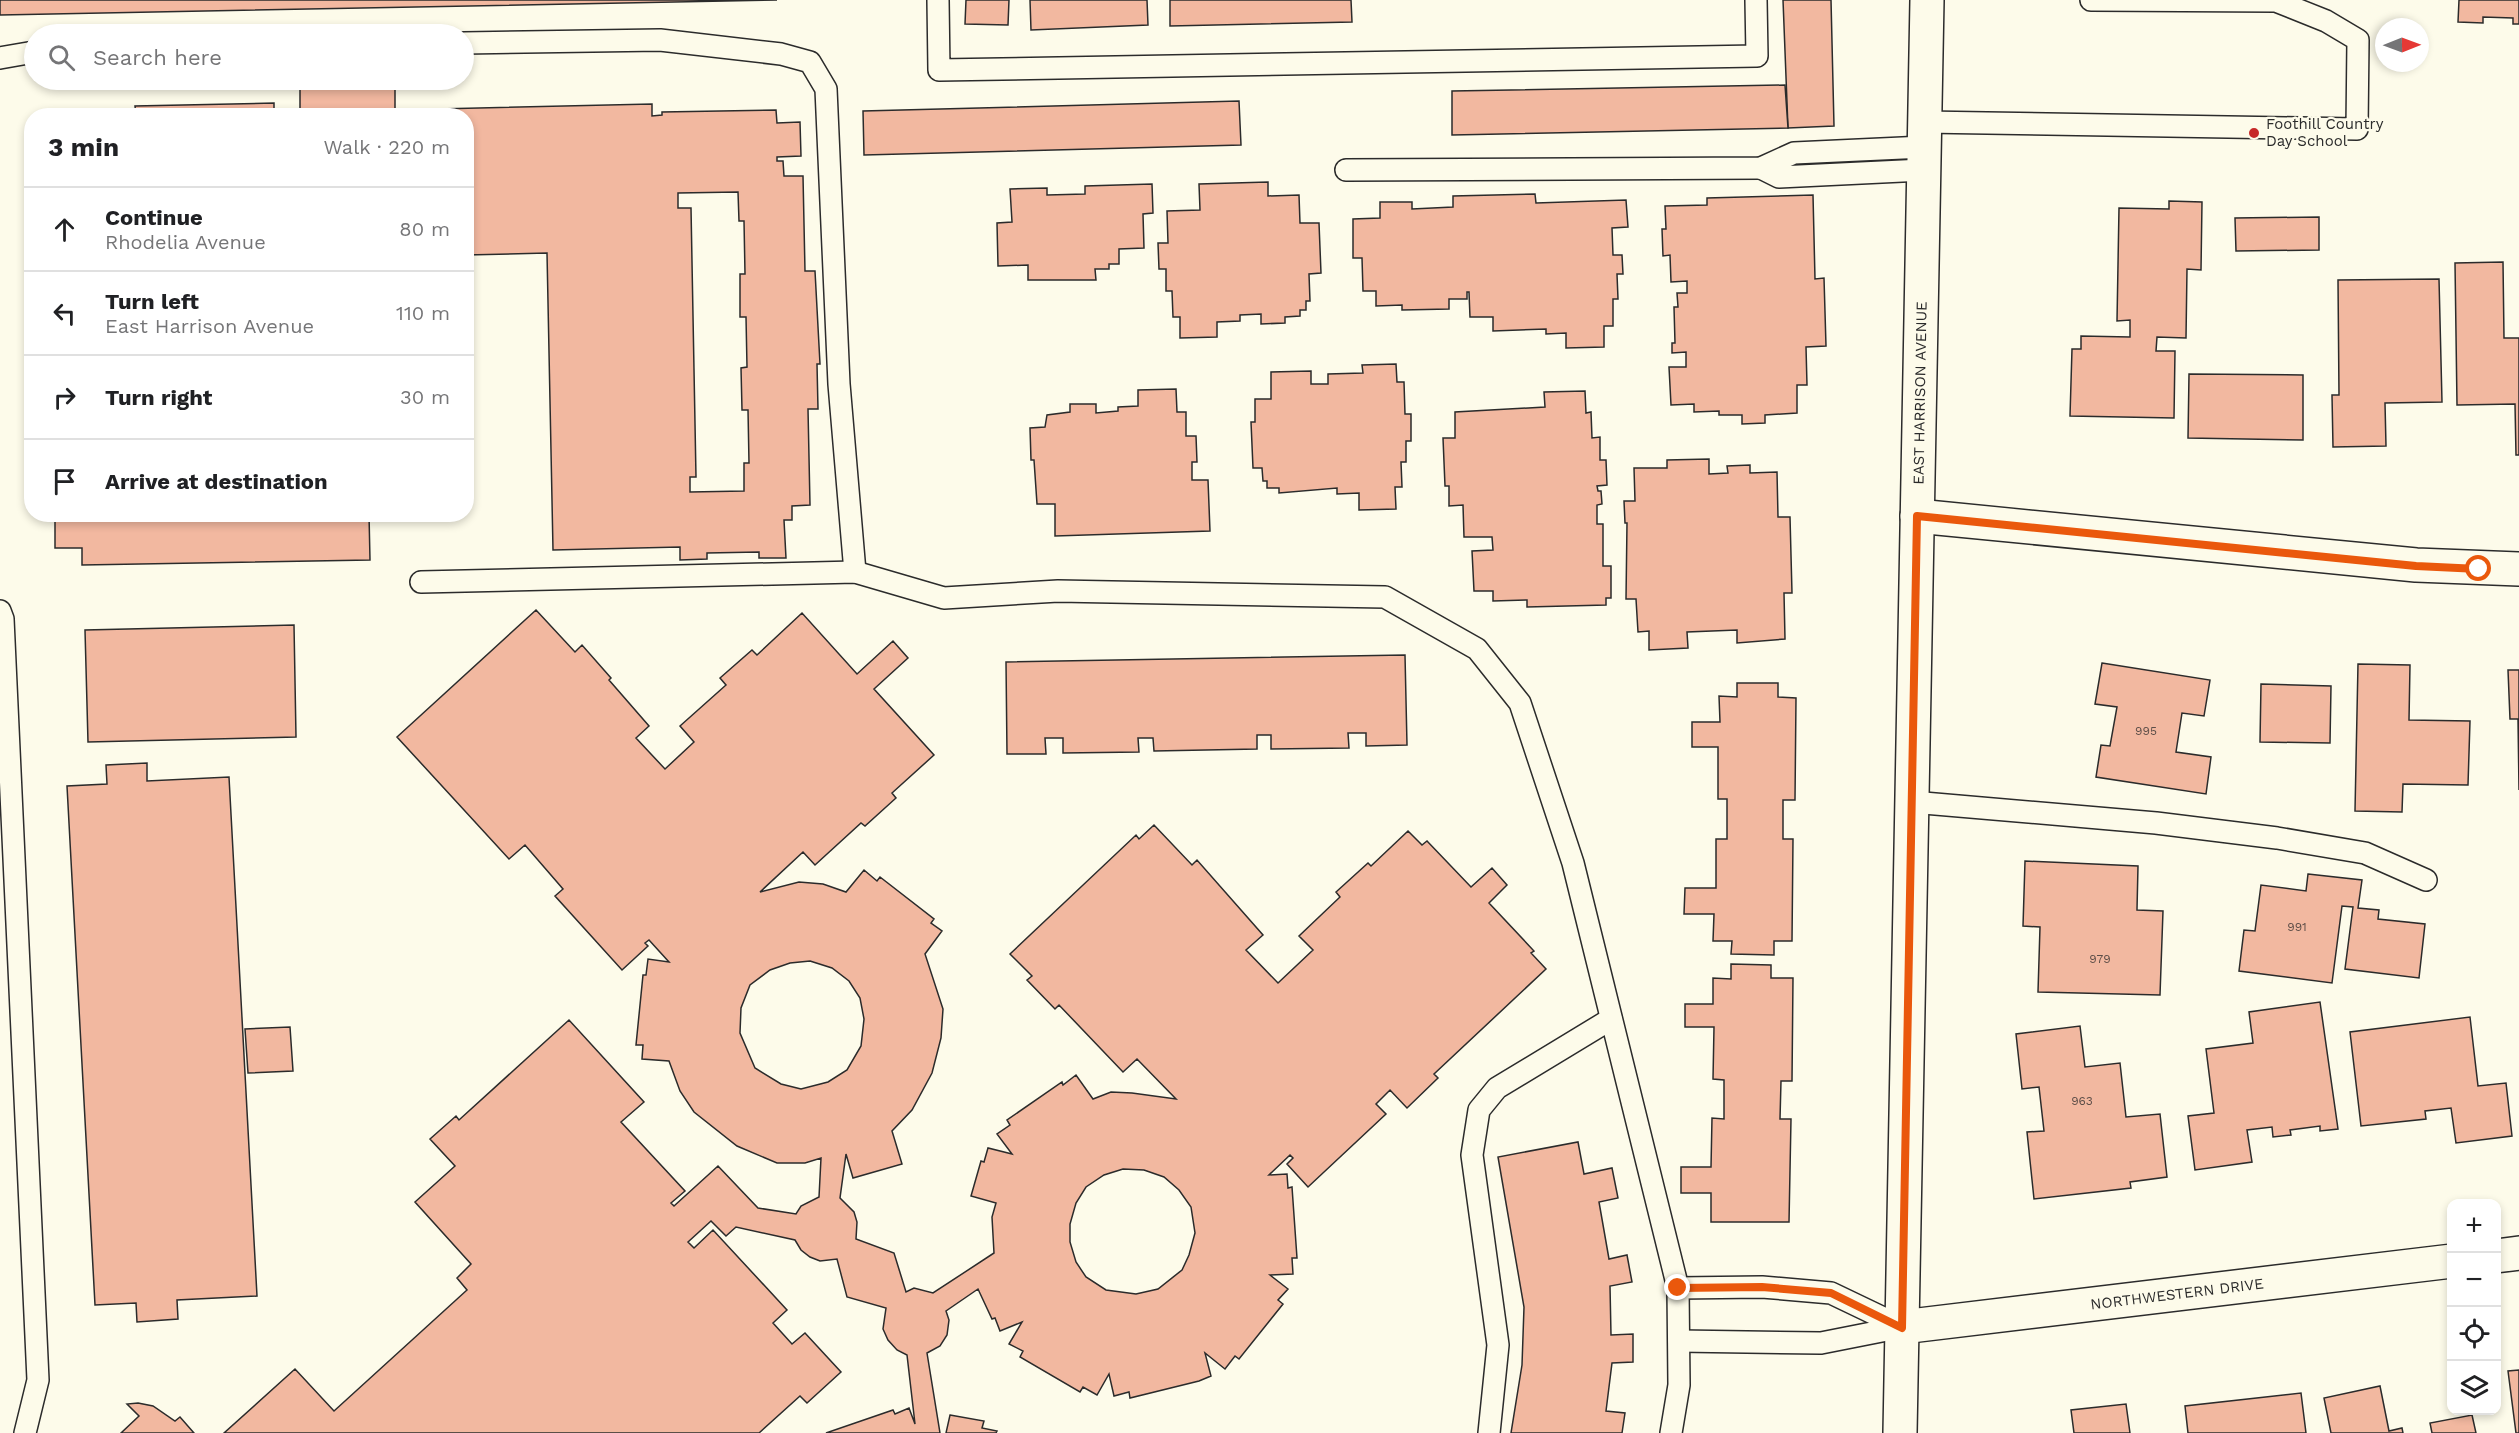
<!DOCTYPE html>
<html lang="en">
<head>
<meta charset="utf-8">
<style>
  :root { --surface:#fff; --page:#f6f6f6; --text:#202124; --muted:#757577; --line:#e0e0e0 }
  body { margin:0; font-family:"Work Sans",sans-serif; background:var(--page); color:var(--text) }
  .controls { position:absolute; right:18px; bottom:18px; display:grid; overflow:hidden; border-radius:12px; box-shadow:0 3px 9px #0003 }
  .controls button { width:54px; height:54px; display:grid; place-items:center; padding:0; border:0; border-bottom:2px solid var(--line); background:var(--surface); color:var(--text); font:30px sans-serif }
  .compass { position:absolute; left:2375px; top:18px; width:54px; height:54px; border-radius:50%; background:var(--surface); box-shadow:0 3px 9px #0003; rotate:89deg }
  .stop { position:absolute; width:18px; height:18px; margin:-14px; border:4px solid #ea580c; border-radius:50%; background:#fff }
  .stop.end { background:#ea580c; border-color:#fff; box-shadow:0 2px 6px #0008 }
  .list { margin:0; padding:0; list-style:none }
  h2 { display:flex; justify-content:space-between; align-items:center; height:78px; margin:0; padding:0 24px; font-size:26px }
  h2 small { font-size:20px; font-weight:400; color:var(--muted) }
  .list li { display:grid; grid-template-columns:39px 1fr auto; gap:18px; align-items:center; box-sizing:border-box; height:84px; padding:0 24px; border-top:2px solid var(--line) }
  .list b { display:block; font-size:22px; white-space:nowrap }
  .list p { margin:0; font-size:20px; white-space:nowrap; color:var(--muted) }
  .list em { font-size:20px; font-style:normal; color:var(--muted) }
  .icon { flex:none; width:33px; height:33px; fill:none; stroke:currentColor; stroke-width:2; stroke-linecap:round; stroke-linejoin:round }
  .map { position:relative; flex:none; width:2519px; height:1433px; overflow:hidden }
  .search { position:absolute; background:var(--surface); box-shadow:0 3px 9px #0003; left:24px; top:24px; width:450px; height:66px; display:flex; align-items:center; gap:15px; box-sizing:border-box; padding:0 21px; border-radius:33px; color:var(--muted); font-size:22px }
  .panel { position:absolute; background:var(--surface); box-shadow:0 3px 9px #0003; left:24px; top:108px; width:450px; height:414px; border-radius:24px }
  .map>svg:first-child { display:block }
  .building { fill:#f2b8a0; stroke:#2b2b2b; stroke-width:1.5; fill-rule:evenodd }
  .lines { fill:none; stroke-linecap:round; stroke-linejoin:round }
  .service-casing { stroke:#2b2b2b; stroke-width:24 }
  .minor-casing { stroke:#2b2b2b; stroke-width:36 }
  .tertiary-casing { stroke:#2b2b2b; stroke-width:36 }
  .service { stroke:#fdfbea; stroke-width:21 }
  .minor { stroke:#fdfbea; stroke-width:33 }
  .tertiary { stroke:#fdfbea; stroke-width:33 }
  .route { stroke:#ea580c; stroke-width:8 }
  .poi-dot { fill:#c62828; stroke:#fdfbea; stroke-width:2 }
  .labels { text-anchor:middle; stroke-width:4.5; stroke-linejoin:round; paint-order:stroke }
  .number-label { font-size:12px; fill:#5d4e48 }
  .poi-label { font-size:15px; fill:#2b2b2b; stroke:#fdfbea; text-anchor:start }
  .street-label { font-size:15px; fill:#2b2b2b; stroke:#fdfbea }
</style>
</head>
<body>
<div class="map">
<svg width="2519" height="1433" viewBox="0 0 2519 1433">
  <rect width="100%" height="100%" fill="#fdfbea"/>
  <g class="building">
    <path d="M 0,0 L 777,0 L 0,15 Z"/>
    <path d="M 966,0 L 1009,0 L 1008,25 L 965,24 Z"/>
    <path d="M 1030,0 L 1147,0 L 1148,25 L 1031,30 Z"/>
    <path d="M 1170,0 L 1351,0 L 1352,22 L 1170,26 Z"/>
    <path d="M 1783,0 L 1831,0 L 1834,126 L 1788,128 Z"/>
    <path d="M 2459,0 L 2519,0 L 2519,24 L 2513,24 L 2513,18 L 2483,17 L 2483,23 L 2458,22 Z"/>
    <path d="M 300,80 L 395,80 L 395,110 L 652,104 L 652,116 L 662,115 L 662,112 L 776,110 L 777,123 L 800,122 L 801,156 L 777,157 L 777,161 L 783,161 L 784,176 L 803,176 L 805,271 L 815,271 L 820,364 L 817,364 L 818,409 L 808,409 L 810,505 L 792,506 L 792,520 L 784,520 L 786,558 L 759,558 L 759,552 L 707,553 L 707,559 L 680,560 L 680,547 L 553,550 L 547,253 L 466,255 L 466,116 L 136,116 L 135,106 L 274,103 L 274,113 L 300,113 ZM 738,192 L 739,221 L 744,221 L 745,274 L 740,274 L 740,317 L 746,317 L 747,367 L 741,368 L 742,410 L 748,410 L 749,463 L 744,463 L 744,491 L 690,492 L 690,477 L 696,477 L 691,208 L 678,208 L 678,193 Z"/>
    <path d="M 1785,85 L 1788,128 L 1452,135 L 1452,91 Z"/>
    <path d="M 1239,101 L 1241,145 L 864,155 L 863,111 Z"/>
    <path d="M 1268,182 L 1268,196 L 1299,195 L 1300,223 L 1319,223 L 1321,273 L 1309,274 L 1310,301 L 1306,301 L 1306,310 L 1300,310 L 1300,316 L 1285,317 L 1285,323 L 1261,324 L 1261,314 L 1240,315 L 1240,321 L 1217,322 L 1217,337 L 1180,338 L 1180,317 L 1173,317 L 1172,291 L 1166,291 L 1166,269 L 1159,269 L 1158,243 L 1168,243 L 1167,211 L 1200,210 L 1199,184 Z"/>
    <path d="M 1152,184 L 1153,213 L 1143,214 L 1144,248 L 1119,249 L 1119,264 L 1109,264 L 1109,269 L 1095,269 L 1096,280 L 1028,280 L 1028,265 L 998,266 L 997,223 L 1012,222 L 1010,189 L 1047,188 L 1047,195 L 1085,194 L 1085,186 Z"/>
    <path d="M 1535,194 L 1536,203 L 1626,200 L 1628,227 L 1612,228 L 1613,255 L 1622,255 L 1623,274 L 1617,274 L 1618,299 L 1613,299 L 1613,326 L 1604,326 L 1604,347 L 1566,348 L 1566,333 L 1546,334 L 1546,329 L 1493,331 L 1493,317 L 1470,317 L 1469,292 L 1467,292 L 1467,299 L 1449,299 L 1449,309 L 1402,310 L 1402,305 L 1376,306 L 1376,291 L 1363,291 L 1362,258 L 1353,258 L 1353,219 L 1380,218 L 1380,202 L 1412,202 L 1412,209 L 1453,207 L 1453,196 Z"/>
    <path d="M 1813,195 L 1815,279 L 1824,278 L 1826,346 L 1806,347 L 1807,385 L 1797,385 L 1797,413 L 1765,415 L 1765,423 L 1742,424 L 1742,415 L 1719,415 L 1719,411 L 1694,412 L 1694,404 L 1671,405 L 1669,367 L 1686,367 L 1686,352 L 1672,353 L 1672,343 L 1675,343 L 1674,307 L 1678,307 L 1677,293 L 1687,293 L 1687,281 L 1671,282 L 1670,255 L 1663,256 L 1662,229 L 1666,229 L 1665,206 L 1707,205 L 1707,198 Z"/>
    <path d="M 2169,201 L 2202,202 L 2201,270 L 2187,269 L 2186,338 L 2157,337 L 2156,351 L 2175,351 L 2174,418 L 2070,416 L 2072,349 L 2081,349 L 2081,336 L 2130,337 L 2130,320 L 2117,321 L 2119,208 L 2169,209 Z"/>
    <path d="M 2319,217 L 2319,250 L 2236,251 L 2235,218 Z"/>
    <path d="M 2503,262 L 2504,338 L 2519,338 L 2519,455 L 2516,455 L 2515,404 L 2457,405 L 2455,263 Z"/>
    <path d="M 2439,279 L 2442,402 L 2385,403 L 2386,446 L 2333,447 L 2332,395 L 2339,395 L 2338,280 Z"/>
    <path d="M 1396,364 L 1397,382 L 1404,382 L 1405,414 L 1411,414 L 1411,441 L 1406,441 L 1406,462 L 1401,462 L 1402,487 L 1395,487 L 1396,509 L 1359,510 L 1359,493 L 1337,494 L 1337,488 L 1279,493 L 1279,488 L 1267,488 L 1267,481 L 1263,481 L 1262,468 L 1253,468 L 1251,422 L 1255,422 L 1255,399 L 1271,399 L 1271,372 L 1311,371 L 1311,384 L 1328,384 L 1328,374 L 1363,373 L 1362,365 Z"/>
    <path d="M 2189,374 L 2303,375 L 2303,440 L 2188,438 Z"/>
    <path d="M 1176,389 L 1177,412 L 1186,412 L 1186,436 L 1196,436 L 1197,462 L 1192,462 L 1192,480 L 1208,480 L 1210,531 L 1055,536 L 1055,504 L 1037,504 L 1034,460 L 1031,460 L 1030,428 L 1045,427 L 1047,415 L 1070,412 L 1070,404 L 1096,404 L 1096,413 L 1118,411 L 1118,407 L 1138,406 L 1138,390 Z"/>
    <path d="M 1585,391 L 1586,413 L 1591,412 L 1592,438 L 1600,437 L 1600,460 L 1606,460 L 1607,485 L 1597,486 L 1598,491 L 1601,491 L 1602,504 L 1597,505 L 1597,524 L 1603,524 L 1603,566 L 1611,566 L 1611,598 L 1606,598 L 1606,605 L 1527,607 L 1527,600 L 1493,601 L 1493,591 L 1474,591 L 1472,551 L 1493,550 L 1492,537 L 1464,537 L 1463,505 L 1449,506 L 1449,486 L 1445,486 L 1443,438 L 1455,438 L 1455,412 L 1545,407 L 1544,392 Z"/>
    <path d="M 1709,459 L 1709,474 L 1728,473 L 1727,466 L 1750,465 L 1750,473 L 1777,472 L 1778,517 L 1790,517 L 1792,593 L 1784,593 L 1785,639 L 1737,643 L 1737,630 L 1687,632 L 1688,648 L 1649,650 L 1649,631 L 1638,632 L 1636,599 L 1626,599 L 1627,523 L 1625,523 L 1624,501 L 1635,501 L 1634,468 L 1667,468 L 1667,460 Z"/>
    <path d="M 55,514 L 369,514 L 370,560 L 82,565 L 82,548 L 55,548 Z"/>
    <path d="M 536,610 L 575,652 L 582,645 L 611,678 L 609,680 L 649,726 L 636,738 L 665,769 L 694,742 L 680,726 L 726,685 L 720,678 L 752,650 L 757,655 L 802,613 L 857,674 L 893,641 L 908,658 L 874,689 L 934,755 L 892,793 L 896,798 L 865,826 L 861,823 L 815,865 L 803,852 L 760,892 L 799,882 L 823,884 L 846,892 L 864,870 L 877,881 L 880,877 L 934,919 L 931,923 L 942,931 L 925,954 L 943,1009 L 941,1038 L 932,1073 L 912,1110 L 892,1131 L 902,1164 L 853,1178 L 846,1154 L 840,1198 L 854,1212 L 857,1222 L 856,1239 L 894,1253 L 906,1292 L 914,1288 L 933,1293 L 994,1253 L 992,1217 L 996,1203 L 971,1196 L 981,1161 L 984,1162 L 988,1148 L 1012,1154 L 997,1134 L 1010,1125 L 1007,1120 L 1062,1082 L 1063,1085 L 1076,1075 L 1093,1099 L 1111,1092 L 1132,1093 L 1176,1099 L 1137,1059 L 1123,1072 L 1059,1005 L 1055,1009 L 1027,980 L 1032,976 L 1010,954 L 1136,835 L 1139,839 L 1154,825 L 1192,865 L 1197,860 L 1263,935 L 1246,950 L 1278,983 L 1313,950 L 1299,936 L 1340,897 L 1336,892 L 1368,863 L 1371,866 L 1408,831 L 1422,845 L 1427,841 L 1471,887 L 1492,868 L 1507,885 L 1489,903 L 1534,951 L 1531,953 L 1546,969 L 1434,1074 L 1438,1078 L 1407,1108 L 1390,1090 L 1376,1104 L 1386,1114 L 1308,1187 L 1287,1164 L 1293,1158 L 1290,1155 L 1269,1175 L 1287,1174 L 1288,1188 L 1292,1187 L 1297,1258 L 1292,1258 L 1293,1274 L 1270,1275 L 1288,1289 L 1278,1300 L 1283,1304 L 1239,1359 L 1235,1356 L 1225,1369 L 1205,1353 L 1211,1376 L 1199,1381 L 1130,1398 L 1129,1392 L 1114,1396 L 1109,1374 L 1097,1395 L 1083,1387 L 1080,1392 L 1020,1357 L 1023,1351 L 1009,1344 L 1022,1322 L 1000,1331 L 995,1318 L 992,1319 L 978,1289 L 946,1311 L 949,1320 L 947,1335 L 940,1346 L 927,1353 L 940,1433 L 826,1433 L 893,1410 L 895,1414 L 909,1408 L 915,1424 L 907,1355 L 897,1350 L 888,1340 L 883,1329 L 886,1308 L 847,1297 L 837,1259 L 820,1261 L 810,1257 L 801,1250 L 795,1240 L 736,1227 L 726,1236 L 711,1221 L 688,1242 L 694,1248 L 713,1230 L 787,1310 L 773,1323 L 792,1344 L 805,1333 L 841,1372 L 807,1403 L 800,1396 L 759,1433 L 224,1433 L 295,1369 L 334,1411 L 467,1290 L 457,1278 L 471,1264 L 415,1202 L 455,1166 L 430,1139 L 456,1116 L 459,1120 L 569,1020 L 644,1102 L 621,1122 L 685,1191 L 671,1203 L 674,1206 L 718,1166 L 758,1208 L 796,1214 L 801,1206 L 819,1197 L 821,1158 L 805,1163 L 777,1163 L 737,1146 L 694,1112 L 680,1091 L 669,1061 L 642,1059 L 643,1045 L 636,1045 L 643,975 L 646,975 L 648,959 L 669,962 L 649,940 L 645,943 L 648,946 L 622,970 L 555,896 L 563,889 L 525,845 L 509,859 L 397,737 ZM 810,961 L 832,968 L 849,981 L 860,998 L 864,1019 L 861,1046 L 847,1070 L 828,1082 L 801,1089 L 781,1084 L 755,1068 L 740,1033 L 741,1008 L 750,985 L 770,970 L 790,963 ZM 1123,1169 L 1144,1170 L 1164,1177 L 1179,1190 L 1191,1207 L 1195,1233 L 1189,1255 L 1182,1270 L 1158,1289 L 1136,1294 L 1106,1290 L 1086,1277 L 1076,1262 L 1070,1242 L 1070,1224 L 1076,1203 L 1086,1187 L 1104,1175 Z"/>
    <path d="M 294,625 L 296,737 L 88,742 L 85,630 Z"/>
    <path d="M 1405,655 L 1407,745 L 1366,746 L 1366,733 L 1348,733 L 1349,748 L 1271,749 L 1271,735 L 1257,735 L 1257,749 L 1154,751 L 1153,738 L 1138,738 L 1139,752 L 1063,753 L 1063,738 L 1045,738 L 1046,754 L 1007,754 L 1006,662 Z"/>
    <path d="M 2102,663 L 2210,680 L 2204,716 L 2182,713 L 2176,752 L 2211,757 L 2206,794 L 2096,777 L 2101,745 L 2110,746 L 2117,707 L 2095,704 Z"/>
    <path d="M 2358,664 L 2410,665 L 2409,720 L 2470,721 L 2468,785 L 2403,784 L 2402,812 L 2355,811 Z"/>
    <path d="M 2508,670 L 2519,670 L 2519,790 L 2518,719 L 2510,719 Z"/>
    <path d="M 1737,683 L 1778,683 L 1778,697 L 1796,698 L 1795,800 L 1783,800 L 1783,839 L 1793,839 L 1792,941 L 1774,941 L 1774,955 L 1731,954 L 1732,941 L 1713,941 L 1714,914 L 1684,914 L 1685,888 L 1716,888 L 1716,839 L 1727,839 L 1727,799 L 1718,799 L 1718,747 L 1692,747 L 1692,722 L 1720,722 L 1719,696 L 1737,697 Z"/>
    <path d="M 2261,684 L 2331,686 L 2330,743 L 2260,742 Z"/>
    <path d="M 147,763 L 147,781 L 229,777 L 257,1296 L 177,1300 L 178,1319 L 137,1322 L 136,1303 L 95,1305 L 67,786 L 107,784 L 106,765 Z"/>
    <path d="M 2025,861 L 2138,866 L 2137,910 L 2163,911 L 2160,995 L 2038,992 L 2040,927 L 2023,926 Z"/>
    <path d="M 2308,874 L 2362,880 L 2358,908 L 2379,910 L 2378,919 L 2425,924 L 2419,978 L 2345,969 L 2353,907 L 2342,906 L 2332,983 L 2239,971 L 2244,930 L 2255,931 L 2261,885 L 2306,891 Z"/>
    <path d="M 1731,964 L 1771,965 L 1771,978 L 1793,978 L 1792,1081 L 1781,1081 L 1780,1119 L 1791,1119 L 1789,1222 L 1711,1222 L 1711,1193 L 1681,1193 L 1681,1167 L 1711,1167 L 1712,1118 L 1724,1119 L 1724,1080 L 1713,1079 L 1714,1027 L 1685,1027 L 1685,1004 L 1713,1004 L 1713,978 L 1731,979 Z"/>
    <path d="M 2320,1002 L 2338,1129 L 2320,1131 L 2320,1126 L 2290,1130 L 2291,1135 L 2273,1137 L 2272,1127 L 2247,1130 L 2252,1162 L 2195,1170 L 2188,1116 L 2214,1113 L 2206,1049 L 2253,1043 L 2249,1012 Z"/>
    <path d="M 2470,1017 L 2478,1086 L 2506,1083 L 2512,1136 L 2456,1143 L 2451,1108 L 2425,1111 L 2426,1119 L 2361,1126 L 2350,1032 Z"/>
    <path d="M 2080,1026 L 2085,1067 L 2120,1063 L 2126,1117 L 2160,1114 L 2167,1177 L 2130,1182 L 2131,1188 L 2034,1199 L 2027,1132 L 2044,1131 L 2039,1087 L 2022,1089 L 2016,1034 Z"/>
    <path d="M 290,1027 L 293,1071 L 248,1073 L 245,1029 Z"/>
    <path d="M 1578,1142 L 1584,1174 L 1612,1168 L 1618,1198 L 1599,1202 L 1609,1259 L 1627,1255 L 1632,1282 L 1610,1286 L 1611,1335 L 1633,1334 L 1633,1362 L 1612,1363 L 1606,1411 L 1625,1413 L 1622,1433 L 1511,1433 L 1522,1365 L 1524,1307 L 1498,1157 Z"/>
    <path d="M 2519,1370 L 2519,1433 L 2516,1433 L 2508,1371 Z"/>
    <path d="M 2380,1386 L 2389,1431 L 2402,1428 L 2403,1433 L 2331,1433 L 2324,1398 Z"/>
    <path d="M 2301,1393 L 2306,1433 L 2188,1433 L 2185,1406 Z"/>
    <path d="M 138,1403 L 153,1406 L 175,1421 L 180,1417 L 194,1433 L 121,1433 L 139,1416 L 127,1404 Z"/>
    <path d="M 2126,1404 L 2130,1433 L 2074,1433 L 2071,1410 Z"/>
    <path d="M 950,1415 L 984,1421 L 982,1428 L 997,1431 L 996,1433 L 946,1433 Z"/>
    <path d="M 2472,1415 L 2476,1433 L 2432,1433 L 2430,1423 Z"/>
  </g>
  <g class="lines">
    <g class="service-casing">
      <g id="service">
        <path d="M 938,0 L 939,70 L 1757,56 L 1756,0"/>
        <path d="M 464,43 L 660,40 L 781,54 L 810,62 L 826,89 L 839,384 L 855,572"/>
        <path d="M 0,58 L 34,52"/>
        <path d="M 1924,122 L 2357,129 L 2358,40 L 2326,21 L 2276,1 L 2091,0"/>
        <path d="M 1761,168 L 1779,177 L 1923,170"/>
        <path d="M 1346,170 L 1761,168 L 1794,153 L 1924,147"/>
        <path d="M 421,582 L 855,572 L 944,598 L 1058,591 L 1385,597 L 1477,649 L 1520,703 L 1573,863 L 1678,1288 L 1679,1385 L 1671,1433"/>
        <path d="M 0,611 L 3,619 L 38,1380 L 25,1433"/>
        <path d="M 1912,802 L 2156,823 L 2277,838 L 2365,853 L 2426,880"/>
        <path d="M 1678,1288 L 1762,1287 L 1831,1293 L 1902,1327"/>
        <path d="M 1679,1341 L 1821,1343 L 1902,1327"/>
        <path d="M 1489,1433 L 1498,1345 L 1472,1155 L 1479,1110 L 1497,1088 L 1611,1019"/>
      </g>
    </g>
    <g class="minor-casing">
      <g id="minor">
        <path d="M 1917,516 L 2416,565 L 2519,569"/>
        <path d="M 2496,1256 L 2519,1253"/>
        <path d="M 1902,1327 L 2452,1261"/>
      </g>
    </g>
    <g class="tertiary-casing">
      <path id="tertiary" d="M 1900,1433 L 1927,0"/>
    </g>
    <use href="#service" class="service"/>
    <use href="#minor" class="minor"/>
    <use href="#tertiary" class="tertiary"/>
  </g>
  <g class="lines">
    <path class="route" d="M 1678,1288 L 1762,1287 L 1831,1293 L 1902,1328 L 1917,516 L 2416,566 L 2479,569"/>
  </g>
  <circle class="poi-dot" cx="2254" cy="133" r="6"/>
  <g class="labels">
    <g class="number-label">
      <text x="2146" y="735">995</text>
      <text x="2297" y="931">991</text>
      <text x="2100" y="963">979</text>
      <text x="2082" y="1105">963</text>
    </g>
    <g class="poi-label">
      <text x="2266" y="129">Foothill Country<tspan x="2266" dy="17">Day School</tspan></text>
    </g>
    <g class="street-label">
      <text transform="translate(1920 393) rotate(-89)" y="5">EAST HARRISON AVENUE</text>
      <text transform="translate(2177 1294) rotate(-7)" y="5">NORTHWESTERN DRIVE</text>
    </g>
  </g>
</svg>
<div class="controls">
<button>+</button>
<button>−</button>
<button><svg class="icon" aria-label="locate" viewBox="0 0 24 24"><circle cx="12" cy="12" r="6"/><path d="M12 2v4M12 18v4M2 12h4M18 12h4"/></svg></button>
<button><svg class="icon" aria-label="layers" viewBox="0 0 24 24"><path d="M12 4l9 5-9 5-9-5zM3 14l9 5 9-5"/></svg></button>
</div>
<svg class="compass" viewBox="-18 -18 36 36"><path d="M0-13l5 13h-10z" fill="#e53935"/><path d="M0 13l5-13h-10z" fill="#757577"/></svg>
<div class="stop" style="left:2479px;top:569px"></div>
<div class="stop end" style="left:1678px;top:1288px"></div>
<div class="search"><svg class="icon" aria-label="search" viewBox="0 0 24 24"><circle cx="10" cy="10" r="6"/><path d="M15 15l6 6"/></svg>Search here</div>
<section class="panel">
<h2>3 min<small>Walk · 220 m</small></h2>
<ul class="list">
<li><svg class="icon" aria-label="ahead" viewBox="0 0 24 24"><path d="M12 20V5M6 11l6-6 6 6"/></svg><div><b>Continue</b><p>Rhodelia Avenue</p></div><em>80 m</em></li>
<li><svg class="icon" aria-label="left" viewBox="0 0 24 24"><path d="M17 20v-9H6M10 6l-5 5 5 5"/></svg><div><b>Turn left</b><p>East Harrison Avenue</p></div><em>110 m</em></li>
<li><svg class="icon" aria-label="right" viewBox="0 0 24 24"><path d="M7 20v-9h11M14 6l5 5-5 5"/></svg><div><b>Turn right</b></div><em>30 m</em></li>
<li><svg class="icon" aria-label="arrive" viewBox="0 0 24 24"><path d="M6 21V4h12l-3 4 3 4H6"/></svg><div><b>Arrive at destination</b></div></li>
</ul>
</section>
</div>
</body>
</html>
